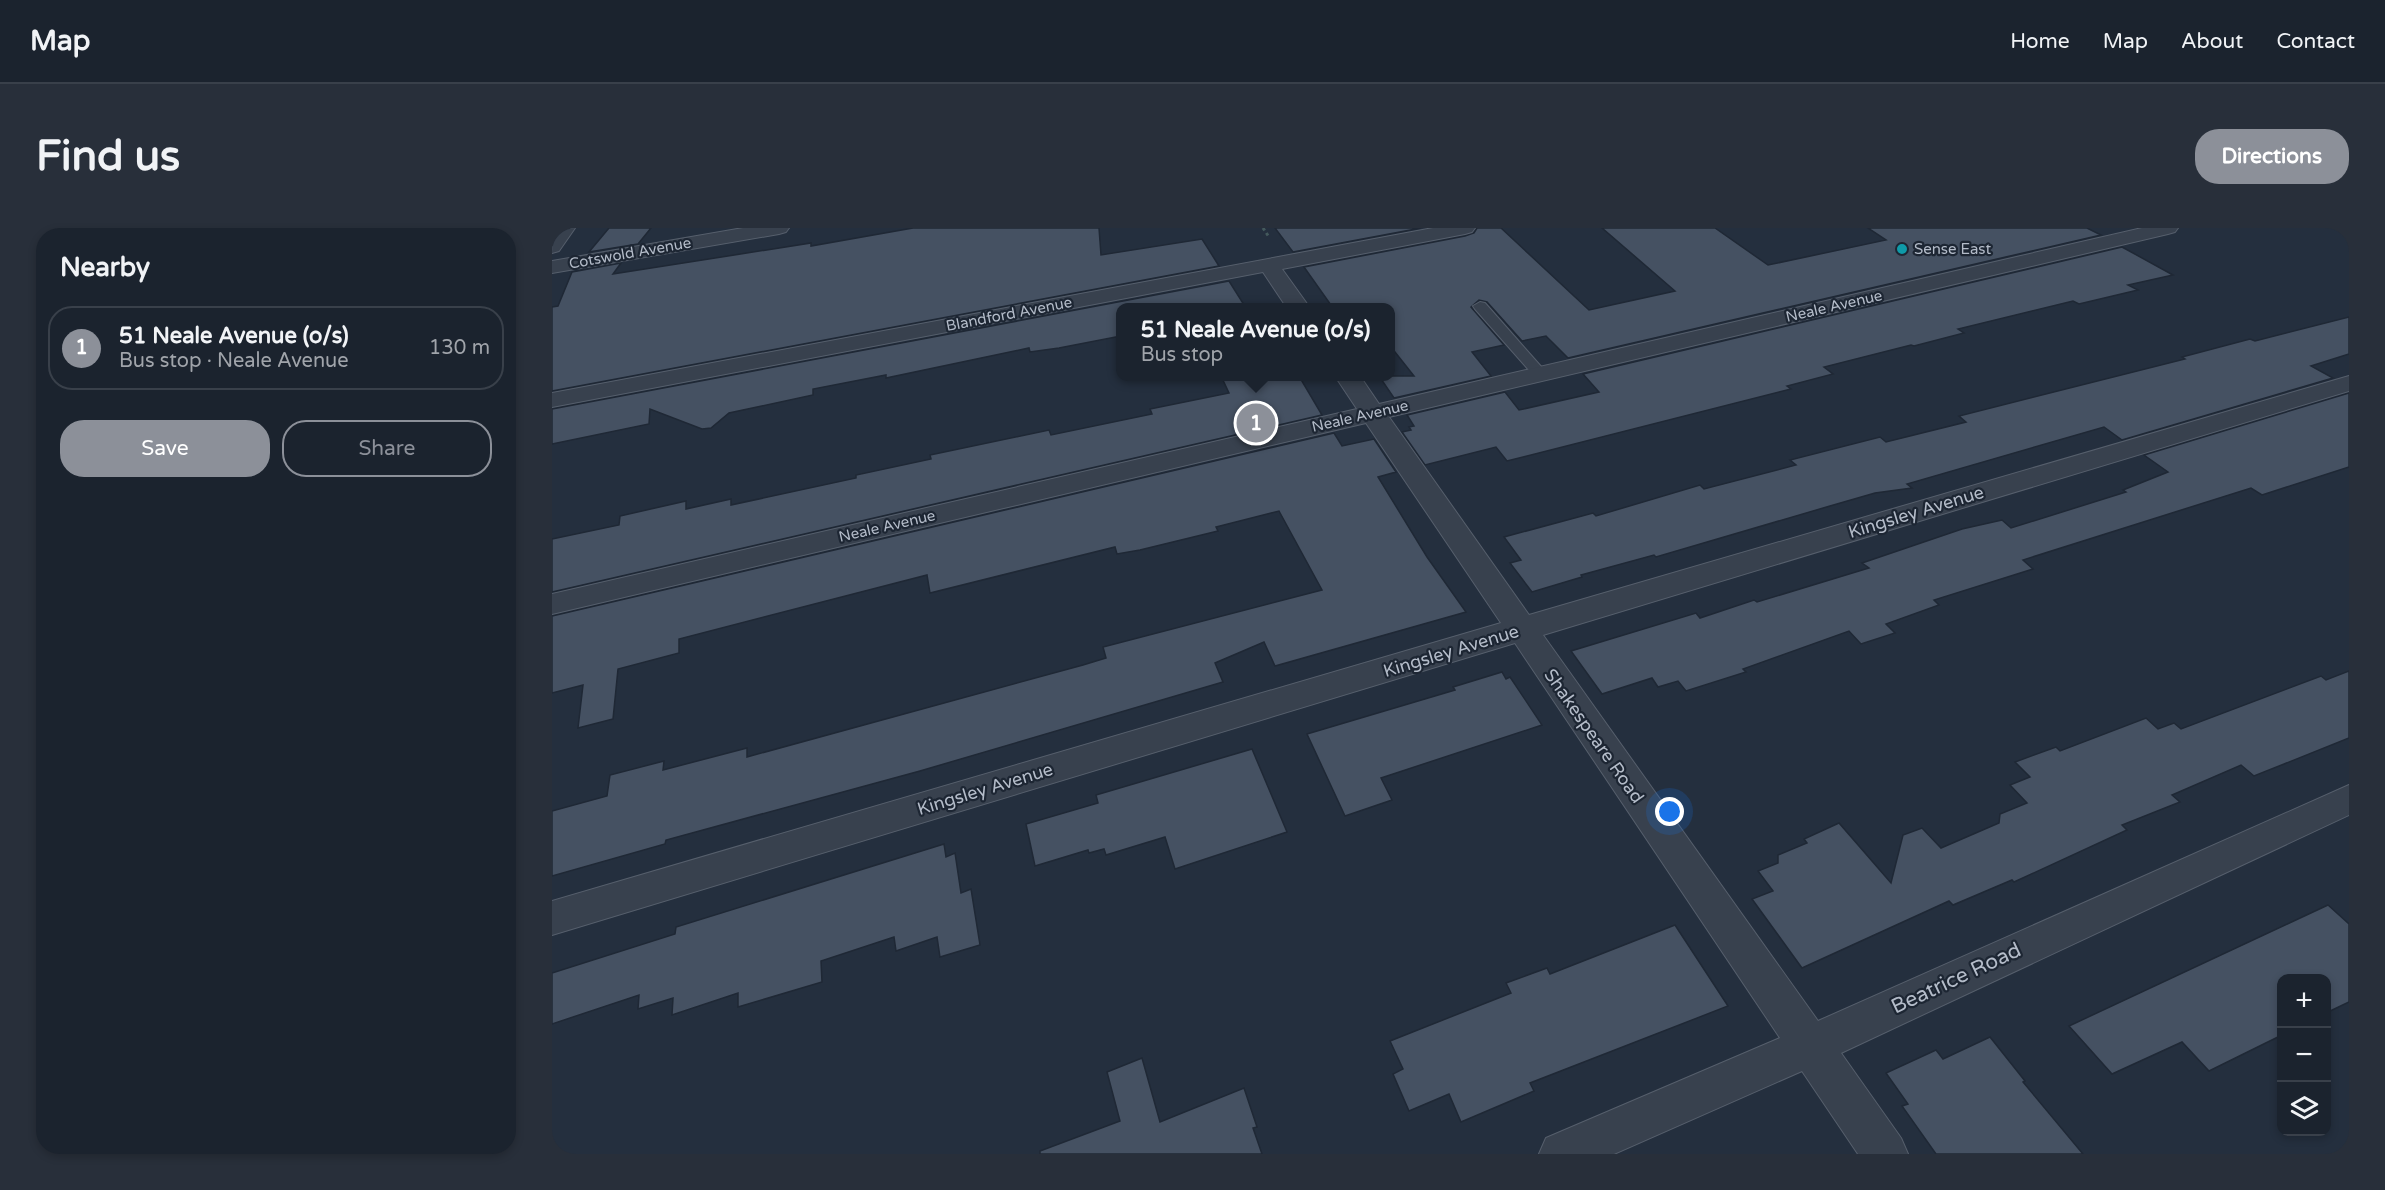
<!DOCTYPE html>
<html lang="en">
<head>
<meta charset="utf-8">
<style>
  :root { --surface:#1b232e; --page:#282f3a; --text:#f1f3f6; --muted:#a0a4aa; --line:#39404a; --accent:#8c9099 }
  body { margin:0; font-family:"Varela Round",sans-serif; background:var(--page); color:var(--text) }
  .controls { position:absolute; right:18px; bottom:18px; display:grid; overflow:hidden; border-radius:12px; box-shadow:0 3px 9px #0003 }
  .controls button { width:54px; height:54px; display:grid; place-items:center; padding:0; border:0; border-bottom:2px solid var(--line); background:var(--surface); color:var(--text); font:30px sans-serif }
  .you { position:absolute; left:1118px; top:584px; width:21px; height:21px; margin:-15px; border:4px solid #fff; border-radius:50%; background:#1a73e8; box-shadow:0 0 0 9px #1a73e833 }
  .badge { display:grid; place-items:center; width:39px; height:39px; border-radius:50%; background:var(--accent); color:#fff; font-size:20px; font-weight:700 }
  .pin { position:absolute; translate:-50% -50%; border:3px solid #fff; box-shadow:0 2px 6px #0006 }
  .popup { position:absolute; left:564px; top:75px; width:279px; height:78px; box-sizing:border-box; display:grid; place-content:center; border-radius:12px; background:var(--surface); filter:drop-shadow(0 2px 4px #0005); font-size:20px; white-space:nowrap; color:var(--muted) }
  .popup b { font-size:22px; color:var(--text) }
  .popup::after { content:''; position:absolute; left:50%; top:100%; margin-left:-12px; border:12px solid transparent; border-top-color:var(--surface) }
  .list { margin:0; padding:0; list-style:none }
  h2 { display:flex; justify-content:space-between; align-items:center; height:78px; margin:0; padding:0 24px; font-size:26px }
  h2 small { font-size:20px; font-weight:400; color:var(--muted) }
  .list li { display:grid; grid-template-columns:39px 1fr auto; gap:18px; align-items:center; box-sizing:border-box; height:84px; margin:0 12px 12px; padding:0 12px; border:2px solid var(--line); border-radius:24px }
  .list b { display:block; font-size:22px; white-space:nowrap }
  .list p { margin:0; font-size:20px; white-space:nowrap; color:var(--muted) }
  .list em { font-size:20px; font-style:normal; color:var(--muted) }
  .actions { display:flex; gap:12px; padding:18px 24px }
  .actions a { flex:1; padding:14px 0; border:2px solid var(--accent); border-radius:24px; text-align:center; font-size:21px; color:var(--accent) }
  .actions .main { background:var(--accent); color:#fff }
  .icon { flex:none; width:33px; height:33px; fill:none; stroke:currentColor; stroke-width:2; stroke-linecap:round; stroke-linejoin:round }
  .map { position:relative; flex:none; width:1797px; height:926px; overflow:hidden; border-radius:24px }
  header { display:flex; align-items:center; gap:36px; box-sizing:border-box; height:84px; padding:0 30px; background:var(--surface); border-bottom:2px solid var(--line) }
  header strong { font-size:28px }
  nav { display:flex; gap:33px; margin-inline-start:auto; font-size:21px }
  .intro { display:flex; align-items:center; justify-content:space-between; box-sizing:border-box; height:144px; padding:0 36px }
  h1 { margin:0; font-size:42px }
  .button { padding:15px 27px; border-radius:24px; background:var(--accent); color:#fff; font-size:21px; font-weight:700 }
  main { display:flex; gap:36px; padding:0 36px }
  aside { flex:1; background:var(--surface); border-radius:24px; box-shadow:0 3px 9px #0003 }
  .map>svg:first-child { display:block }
  .building { fill:#455162; stroke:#1f2835; stroke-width:1.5 }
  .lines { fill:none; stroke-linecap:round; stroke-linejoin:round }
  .lane-casing { stroke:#565f6c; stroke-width:2 }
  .street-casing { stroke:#565f6c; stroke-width:2 }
  .path { stroke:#44595c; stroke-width:3; stroke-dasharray:3 3; stroke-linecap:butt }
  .lane { fill:#38414e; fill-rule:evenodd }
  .street { fill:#38414e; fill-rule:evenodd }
  .culture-dot { fill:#0f9aa8; stroke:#1d2633; stroke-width:2 }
  .labels { text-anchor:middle; stroke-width:4.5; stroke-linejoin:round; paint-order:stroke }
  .far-poi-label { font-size:15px; fill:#b4bcc9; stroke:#1d2633; text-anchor:start }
  .far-street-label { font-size:15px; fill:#b4bcc9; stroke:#1d2633 }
  .street-label { font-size:18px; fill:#b4bcc9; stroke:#1d2633 }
  .near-street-label { font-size:21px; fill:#b4bcc9; stroke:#1d2633 }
</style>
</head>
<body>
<header>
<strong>Map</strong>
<nav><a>Home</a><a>Map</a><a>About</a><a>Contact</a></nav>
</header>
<div class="intro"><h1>Find us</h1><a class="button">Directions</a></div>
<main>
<aside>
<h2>Nearby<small></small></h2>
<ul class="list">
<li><span class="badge">1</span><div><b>51 Neale Avenue (o/s)</b><p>Bus stop · Neale Avenue</p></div><em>130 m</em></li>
</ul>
<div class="actions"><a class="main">Save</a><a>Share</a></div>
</aside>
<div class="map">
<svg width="1797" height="926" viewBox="0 0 1797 926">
  <rect width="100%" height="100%" fill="#242f3e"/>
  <g class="building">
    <path d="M 57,0 L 99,0 L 86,16 L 37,24 Z"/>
    <path d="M 361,0 L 547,0 L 549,27 L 650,11 L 667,38 L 0,163 L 0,79 L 6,78 L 20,44 L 69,35 L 61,46 L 259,15 L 259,18 Z"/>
    <path d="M 723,0 L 869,0 L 741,24 Z"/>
    <path d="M 925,0 L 949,0 L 1037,82 L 1123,63 L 1050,0 L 1163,0 L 1216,37 L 1334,12 L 1316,0 L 1535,0 L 1549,7 L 1016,130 L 994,108 L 970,113 L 935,74 L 927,72 L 919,79 L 952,117 L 920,124 L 939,148 L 842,170 L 827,148 L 862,148 L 839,119 L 839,80 L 781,80 L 752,39 L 913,8 L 922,5 Z"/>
    <path d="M 1570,19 L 1621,47 L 1576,57 L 1586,62 L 1527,76 L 1521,73 L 1406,101 L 1412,105 L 1362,118 L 1359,117 L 1272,139 L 1281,146 L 1235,158 L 1239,161 L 955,233 L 944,219 L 873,237 L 850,204 L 859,202 L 857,199 L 862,198 L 855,187 L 953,164 L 967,182 L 1047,164 L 1031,146 Z"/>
    <path d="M 677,53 L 694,80 L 569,80 L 569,108 L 507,120 L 478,124 L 477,120 L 334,150 L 334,147 L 261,161 L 261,167 L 177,185 L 159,200 L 150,201 L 98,181 L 97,196 L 0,216 L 0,181 Z"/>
    <path d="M 1797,89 L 1797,126 L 1759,138 L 1781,150 L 1570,212 L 1552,199 L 1355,256 L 1360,260 L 1323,265 L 1278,278 L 1104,329 L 1102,327 L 1029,347 L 1030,349 L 980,364 L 958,335 L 969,332 L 952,309 L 1041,285 L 1044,288 L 1148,257 L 1152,261 L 1244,237 L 1238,232 L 1328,209 L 1334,214 L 1414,194 L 1407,188 L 1633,131 L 1630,129 L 1698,111 L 1703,113 Z"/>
    <path d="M 669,148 L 747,148 L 770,187 L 0,364 L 0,311 L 67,297 L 68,288 L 134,273 L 134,281 L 179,271 L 179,277 L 304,250 L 304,247 L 379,231 L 378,227 L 497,202 L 499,207 L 600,186 L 598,181 L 677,165 Z"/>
    <path d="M 1797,165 L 1797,239 L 1710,267 L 1699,260 L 1471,332 L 1481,341 L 1382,372 L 1387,377 L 1334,396 L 1343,405 L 1309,416 L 1297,403 L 1191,441 L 1194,444 L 1134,463 L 1126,453 L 1106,459 L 1100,450 L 1050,466 L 1019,423 L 1144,385 L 1148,390 L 1202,372 L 1205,374 L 1317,340 L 1310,335 L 1410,301 L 1450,292 L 1459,300 L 1574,264 L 1571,262 L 1616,244 L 1592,227 Z"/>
    <path d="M 782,205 L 790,218 L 822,211 L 844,244 L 826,249 L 875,329 L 914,384 L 723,438 L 712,414 L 663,435 L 671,454 L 368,543 L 114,612 L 113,616 L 0,648 L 0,583 L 55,568 L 58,547 L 112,533 L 111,542 L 195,520 L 195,529 L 531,437 L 554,430 L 551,419 L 770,362 L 727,283 L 664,299 L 666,303 L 588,322 L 565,326 L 563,319 L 378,365 L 375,347 L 127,411 L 127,425 L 66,441 L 61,491 L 26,500 L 31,457 L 0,465 L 0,388 Z"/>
    <path d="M 1797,443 L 1797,510 L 1702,548 L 1689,537 L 1620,567 L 1628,574 L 1570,597 L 1575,602 L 1462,654 L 1460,652 L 1401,677 L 1397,673 L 1250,740 L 1200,671 L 1221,663 L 1206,643 L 1226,635 L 1226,627 L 1255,615 L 1252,611 L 1287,595 L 1339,655 L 1351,607 L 1370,600 L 1389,620 L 1447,595 L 1448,586 L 1475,575 L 1458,557 L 1478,549 L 1463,534 L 1504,519 L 1508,523 L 1594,490 L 1606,501 L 1622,495 L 1629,501 L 1769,448 L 1774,452 Z"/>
    <path d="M 950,444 L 954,451 L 958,449 L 990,497 L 829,550 L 840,572 L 793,588 L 755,506 L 903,462 L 901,459 Z"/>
    <path d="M 700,521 L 735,604 L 623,641 L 613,609 L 554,627 L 552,621 L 537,625 L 536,622 L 483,638 L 474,596 L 546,575 L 544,567 Z"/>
    <path d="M 392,616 L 394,629 L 403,625 L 409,665 L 419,661 L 428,717 L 388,729 L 385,709 L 344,723 L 342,709 L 269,733 L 270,754 L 186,779 L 186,765 L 120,787 L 121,770 L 86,781 L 87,767 L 0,796 L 0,745 L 123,706 L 124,699 Z"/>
    <path d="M 1776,677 L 1797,696 L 1797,774 L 1774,785 L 1774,750 L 1730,750 L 1730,807 L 1657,843 L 1630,814 L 1560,846 L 1517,798 Z"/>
    <path d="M 1123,697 L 1176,778 L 978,855 L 982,863 L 909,894 L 897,866 L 857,883 L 841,846 L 851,841 L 838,813 L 959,765 L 954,755 L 995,740 L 998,746 Z"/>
    <path d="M 1438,809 L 1473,853 L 1471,854 L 1531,926 L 1384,926 L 1350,878 L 1356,876 L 1334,845 L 1384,822 L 1391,831 Z"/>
    <path d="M 590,830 L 608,894 L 692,860 L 705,899 L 701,900 L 710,926 L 488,926 L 488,923 L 568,893 L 555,844 Z"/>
  </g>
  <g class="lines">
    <g class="lane-casing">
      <path id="lane" d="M 928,74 L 933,75 L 993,143 L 993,149 L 983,149 L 923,81 L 921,78 Z"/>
    </g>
    <g class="street-casing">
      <g id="street">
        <path d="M 3,0 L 23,0 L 7,23 L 0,25 L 0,4 Z"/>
        <path d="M 191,0 L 237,0 L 234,4 L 227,6 L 0,45 L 0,33 Z"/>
        <path d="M 881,0 L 923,0 L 920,4 L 913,6 L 730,41 L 758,80 L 735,80 L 711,44 L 0,179 L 0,165 Z"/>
        <path d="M 1590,0 L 1626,0 L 1623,4 L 1616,6 L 837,189 L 977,387 L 1797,148 L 1797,163 L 991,407 L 1266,793 L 1797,557 L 1797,587 L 1289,825 L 1349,910 L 1356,926 L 1306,926 L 1250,843 L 1062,926 L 987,926 L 994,910 L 1228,810 L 963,415 L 0,707 L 0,673 L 949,395 L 814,195 L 0,386 L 0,366 L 805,181 L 783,148 L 808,148 L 827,176 Z"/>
      </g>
    </g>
    <path class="path" d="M 711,0 L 717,9"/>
    <use href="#lane" class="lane"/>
    <use href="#street" class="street"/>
  </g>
  <circle class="culture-dot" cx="1350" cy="21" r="6"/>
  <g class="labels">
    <g class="far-poi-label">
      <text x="1362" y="26">Sense East</text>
    </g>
    <g class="far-street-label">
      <text transform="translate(78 25) rotate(-10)" y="5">Cotswold Avenue</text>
      <text transform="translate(1282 78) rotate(-13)" y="5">Neale Avenue</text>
      <text transform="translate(457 86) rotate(-11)" y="5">Blandford Avenue</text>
      <text transform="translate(808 188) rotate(-13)" y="5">Neale Avenue</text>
      <text transform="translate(335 298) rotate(-13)" y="5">Neale Avenue</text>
    </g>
    <g class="street-label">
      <text transform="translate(1364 284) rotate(-17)" y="6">Kingsley Avenue</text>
      <text transform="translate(899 423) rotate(-17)" y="6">Kingsley Avenue</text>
      <text transform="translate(1042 508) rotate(55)" y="6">Shakespeare Road</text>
      <text transform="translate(433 561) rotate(-17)" y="6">Kingsley Avenue</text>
    </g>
    <g class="near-street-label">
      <text transform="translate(1404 750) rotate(-25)" y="7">Beatrice Road</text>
    </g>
  </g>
</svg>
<div class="controls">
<button>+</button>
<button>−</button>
<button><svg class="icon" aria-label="layers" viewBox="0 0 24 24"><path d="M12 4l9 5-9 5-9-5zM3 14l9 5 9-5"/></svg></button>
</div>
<div class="you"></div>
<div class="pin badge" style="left:704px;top:195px">1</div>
<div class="popup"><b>51 Neale Avenue (o/s)</b>Bus stop</div>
</div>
</main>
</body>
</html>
